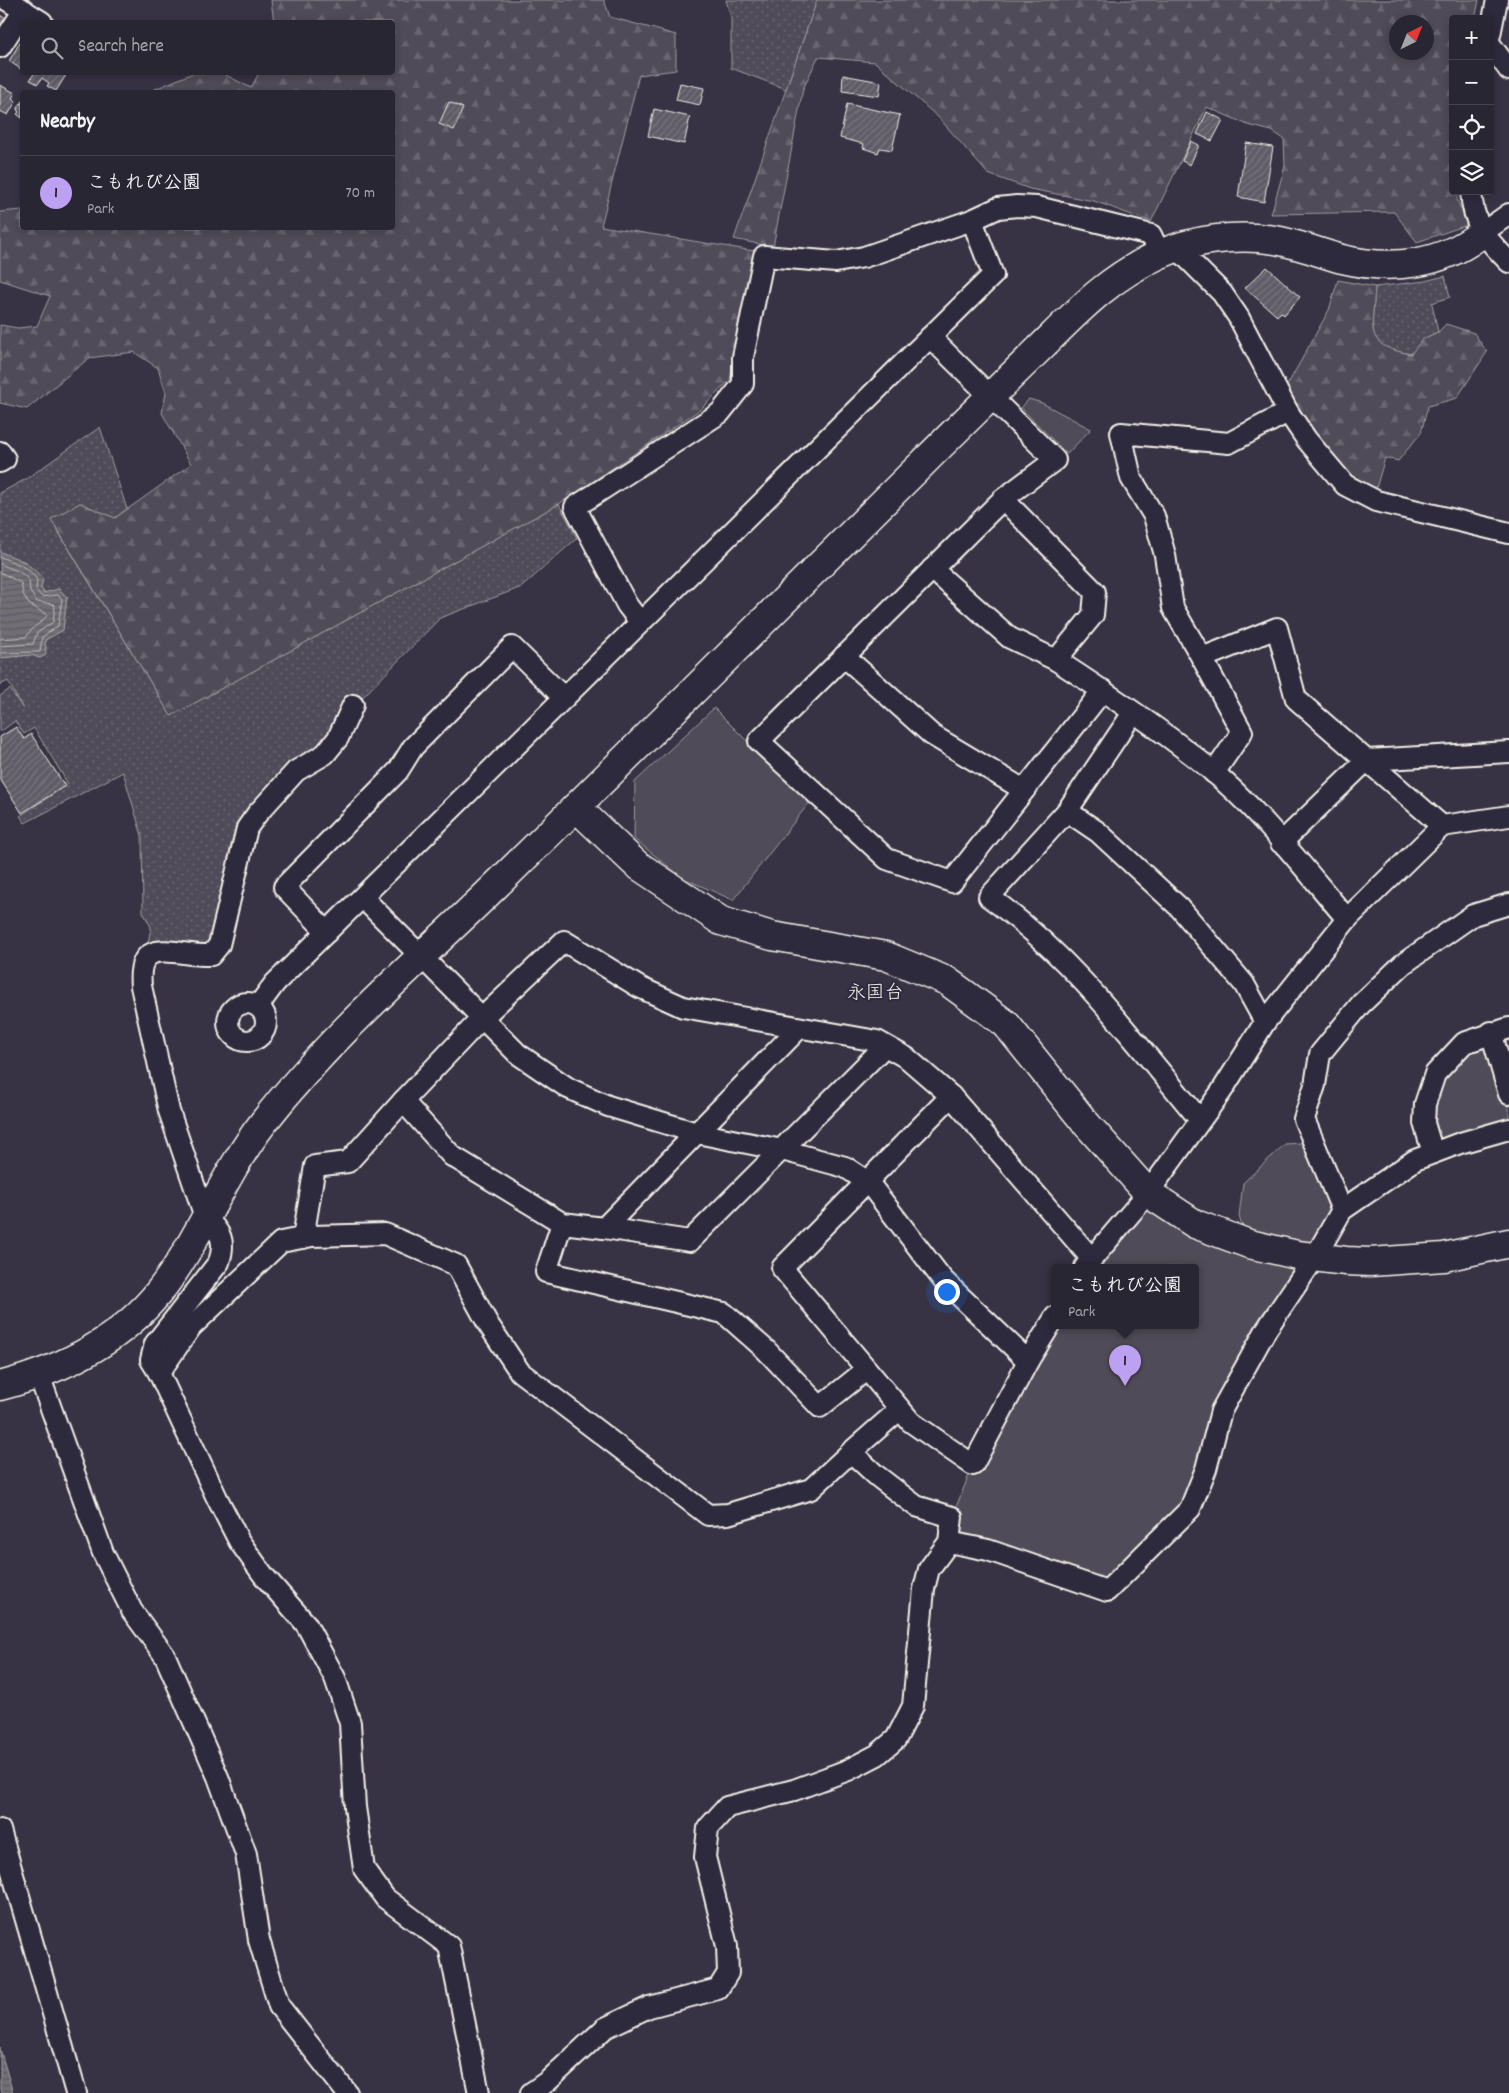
<!DOCTYPE html>
<html lang="en">
<head>
<meta charset="utf-8">
<style>
  :root { --surface:#292633; --page:#35323f; --text:#f1f3f6; --muted:#a5a5ac; --line:#45434e; --accent:#bca0f2 }
  body { margin:0; font-family:Dekko,"Klee One",sans-serif; background:var(--page); color:var(--text) }
  .controls { position:absolute; right:15px; top:15px; display:grid; overflow:hidden; border-radius:5px; box-shadow:0 2px 8px #0003 }
  .controls button { width:45px; height:45px; display:grid; place-items:center; padding:0; border:0; border-bottom:1px solid var(--line); background:var(--surface); color:var(--text); font:25px sans-serif }
  .compass { position:absolute; left:1389px; top:15px; width:45px; height:45px; border-radius:50%; background:var(--surface); box-shadow:0 2px 8px #0003; rotate:43deg }
  .you { position:absolute; left:946px; top:1291px; width:18px; height:18px; margin:-12px; border:4px solid #fff; border-radius:50%; background:#1a73e8; box-shadow:0 0 0 8px #1a73e833 }
  .badge { display:grid; place-items:center; width:32px; height:32px; border-radius:50%; background:var(--accent); color:#111; font-size:16px; font-weight:700 }
  .pin { position:absolute; translate:-50% -41px; filter:drop-shadow(0 1px 2px #0008) }
  .pin::after { content:''; position:absolute; top:26px; width:18px; height:15px; background:inherit; clip-path:polygon(0 0,100% 0,50% 100%) }
  .popup { position:absolute; left:1051px; top:1264px; width:148px; height:65px; box-sizing:border-box; display:grid; place-content:center; border-radius:5px; background:var(--surface); filter:drop-shadow(0 1px 4px #0005); font-size:16px; white-space:nowrap; color:var(--muted) }
  .popup b { font-size:19px; color:var(--text) }
  .popup::after { content:''; position:absolute; left:50%; top:100%; margin-left:-10px; border:10px solid transparent; border-top-color:var(--surface) }
  .list { margin:0; padding:0; list-style:none }
  h2 { display:flex; justify-content:space-between; align-items:center; height:65px; margin:0; padding:0 20px; font-size:21px }
  h2 small { font-size:16px; font-weight:400; color:var(--muted) }
  .list li { display:grid; grid-template-columns:32px 1fr auto; gap:15px; align-items:center; box-sizing:border-box; height:75px; padding:0 20px; border-top:1px solid var(--line) }
  .list b { display:block; font-size:19px; white-space:nowrap }
  .list p { margin:0; font-size:16px; white-space:nowrap; color:var(--muted) }
  .list em { font-size:16px; font-style:normal; color:var(--muted) }
  .icon { flex:none; width:28px; height:28px; fill:none; stroke:currentColor; stroke-width:2; stroke-linecap:round; stroke-linejoin:round }
  .map { position:relative; flex:none; width:1509px; height:2093px; overflow:hidden }
  .search { position:absolute; background:var(--surface); box-shadow:0 2px 8px #0003; left:20px; top:20px; width:375px; height:55px; display:flex; align-items:center; gap:12px; box-sizing:border-box; padding:0 18px; border-radius:5px; color:var(--muted); font-size:19px }
  .panel { position:absolute; background:var(--surface); box-shadow:0 2px 8px #0003; left:20px; top:90px; width:375px; height:140px; border-radius:5px }
  .map>svg:first-child { display:block }
  .grass { fill:url(#grass-dots); stroke:#a29ea0 }
  .forest { fill:url(#forest-firs); stroke:#a29ea0; fill-rule:evenodd }
  .green { fill:#504b59; stroke:#a29ea0 }
  .water { fill:url(#water-rules); stroke:#a6a2a4 }
  .lines { fill:none; stroke-linecap:round; stroke-linejoin:round }
  .shore { stroke:#c0bdbb; stroke-width:1 }
  .building { fill:url(#building-hatch); stroke:#f4f1e8 }
  .street-casing { stroke:#f4f1e8; stroke-width:24 }
  .secondary-casing { stroke:#f4f1e8; stroke-width:31 }
  .street { stroke:#2f2a3d; stroke-width:20 }
  .secondary { stroke:#2f2a3d; stroke-width:28 }
  .labels { text-anchor:middle; stroke-width:4; stroke-linejoin:round; paint-order:stroke }
  .quarter-label { font-size:19px; fill:#f4f1e8; stroke:#2f2a3d }
</style>
</head>
<body>
<div class="map">
<svg width="1509" height="2093" viewBox="0 0 1509 2093">
  <defs>
    <pattern id="grass-dots" width="8" height="8" patternUnits="userSpaceOnUse" patternTransform="scale(1.25)"><rect width="8" height="8" fill="#504b59"/><path d="M2 2h.1M6 6h.1" fill="none" stroke="#6a6571" stroke-width="1.8" stroke-linecap="round"/></pattern>
    <pattern id="forest-firs" width="22" height="20" patternUnits="userSpaceOnUse" patternTransform="scale(1.25)"><rect width="22" height="20" fill="#504b59"/><path d="M5 1l3.5 6h-7zM16 11l3.5 6h-7z" fill="#6a6571"/></pattern>
    <pattern id="water-rules" width="6" height="5" patternUnits="userSpaceOnUse" patternTransform="scale(1.25)"><rect width="6" height="5" fill="#726e77"/><path d="M0 2.5h6" fill="none" stroke="#5b595c"/></pattern>
    <pattern id="building-hatch" width="6" height="6" patternUnits="userSpaceOnUse" patternTransform="scale(1.25)"><rect width="6" height="6" fill="#5f5c67"/><path d="M-1 1l2-2M0 6l6-6M5 7l2-2" fill="none" stroke="#77747d"/></pattern>
  </defs>
  <rect width="100%" height="100%" fill="#373244"/>
  <filter id="ink" filterUnits="userSpaceOnUse"><feTurbulence type="fractalNoise" baseFrequency=".02" numOctaves="2"/><feDisplacementMap in="SourceGraphic" scale="10" xChannelSelector="R" yChannelSelector="G"/><feConvolveMatrix kernelMatrix="1 2 1 2 8 2 1 2 1" color-interpolation-filters="sRGB"/></filter>
  <g filter="url(#ink)">
    <g class="grass">
      <path d="M 726,0 L 817,0 L 786,89 L 731,68 L 731,18 Z"/>
      <path d="M 1445,276 L 1450,297 L 1432,303 L 1438,332 L 1423,339 L 1411,354 C 1362,346 1373,328 1375,287 L 1425,281 Z"/>
      <path d="M 100,427 L 127,509 L 115,518 L 80,503 L 51,520 L 171,716 L 559,504 L 577,538 L 522,587 L 440,618 L 360,700 L 340,732 L 246,825 L 214,946 L 146,954 L 151,927 L 143,912 L 142,836 L 123,772 L 25,823 L 20,816 L 68,784 L 34,728 L 24,734 L 15,721 L 0,732 L 0,696 L 10,689 L 23,709 L 8,681 L 0,685 L 0,658 L 31,655 L 40,658 L 46,650 L 45,640 L 63,630 L 67,597 L 59,589 L 44,593 L 26,562 L 0,552 L 0,493 L 26,479 Z"/>
    </g>
    <g class="forest">
      <path d="M 271,0 L 604,0 L 610,17 L 676,35 L 676,70 L 639,75 L 601,226 L 754,251 L 730,380 L 701,409 L 559,504 L 171,716 L 51,519 L 80,503 L 115,518 L 191,464 L 162,413 L 166,393 L 158,368 L 134,352 L 89,358 L 27,409 L 0,403 L 0,325 L 18,328 L 37,326 L 50,296 L 0,280 L 0,212 L 22,210 L 22,228 L 392,228 L 392,92 L 148,92 L 193,73 L 222,73 L 251,88 L 259,73 L 392,72 L 392,22 L 274,22 Z"/>
      <path d="M 817,0 L 1479,0 L 1475,19 L 1453,19 L 1453,191 L 1457,191 L 1457,199 L 1467,225 L 1417,242 L 1394,212 L 1271,214 L 1285,166 L 1284,139 L 1272,131 L 1248,125 L 1207,107 L 1151,222 L 1094,201 L 1030,189 L 988,174 L 939,118 L 875,62 L 818,57 L 803,89 L 773,247 L 734,239 ZM 1396,22 L 1426,22 L 1426,52 L 1396,52 Z"/>
      <path d="M 1338,280 L 1375,287 C 1373,328 1362,346 1411,354 L 1423,339 L 1438,332 L 1446,324 L 1474,333 L 1487,352 L 1457,398 L 1428,406 L 1421,433 L 1398,461 L 1385,458 L 1374,495 L 1343,472 L 1283,393 L 1329,310 Z"/>
    </g>
    <g class="green">
      <path d="M 1029,399 L 1042,403 L 1091,429 L 1067,454 L 1021,408 Z"/>
      <path d="M 714,708 L 809,803 L 733,900 L 683,878 L 634,839 L 635,782 Z"/>
      <path d="M 1491,1032 L 1509,1094 L 1509,1129 L 1433,1153 L 1435,1074 Z"/>
      <path d="M 1302,1143 L 1324,1182 L 1335,1210 L 1321,1245 L 1242,1227 L 1239,1216 L 1243,1183 L 1285,1144 Z"/>
      <path d="M 1148,1193 L 1315,1257 L 1266,1330 L 1190,1509 L 1107,1591 L 949,1542 L 952,1517 L 973,1465 L 1055,1325 L 1195,1325 L 1195,1267 L 1085,1267 Z"/>
    </g>
    <g class="water">
      <path d="M 0,552 C 18,558 31,564 43,579 L 41,588 L 44,593 L 59,589 L 67,597 L 63,630 L 45,640 L 46,655 L 40,658 L 31,655 L 0,658 Z"/>
      <path d="M 0,2047 L 0,2049 L 13,2093 L 1,2093 L 0,2089 Z"/>
    </g>
    <g class="lines">
      <g class="shore">
        <path d="M 0,557 C 14,562 29,567 37,580 L 36,590 L 42,597 L 58,595 L 62,599 L 58,626 L 42,637 L 40,652 L 0,653"/>
        <path d="M 0,564 L 20,572 L 29,580 L 30,592 L 37,602 L 53,604 L 55,606 L 53,622 L 37,633 L 33,644 L 0,646"/>
        <path d="M 0,572 L 21,583 L 23,594 L 29,604 L 47,615 C 44,622 32,626 26,637 L 0,639"/>
      </g>
    </g>
    <g class="building">
      <path d="M 0,15 L 7,20 L 0,29 Z"/>
      <path d="M 22,39 L 22,70 L 9,61 Z"/>
      <path d="M 35,72 L 63,72 L 66,75 L 56,91 L 47,86 L 49,83 L 42,78 L 38,84 L 30,80 Z"/>
      <path d="M 843,75 L 881,82 L 879,96 L 842,91 Z"/>
      <path d="M 680,83 L 704,88 L 700,105 L 676,100 Z"/>
      <path d="M 0,85 L 15,93 L 12,98 L 16,101 L 8,115 L 0,111 Z"/>
      <path d="M 22,101 L 22,118 L 17,114 L 19,112 L 17,110 Z"/>
      <path d="M 449,102 L 463,108 L 454,130 L 439,124 Z"/>
      <path d="M 847,104 L 900,115 L 892,150 L 880,148 L 878,153 L 863,148 L 864,144 L 840,138 Z"/>
      <path d="M 654,109 L 690,117 L 684,144 L 648,136 Z"/>
      <path d="M 1207,112 L 1223,120 L 1212,141 L 1197,134 Z"/>
      <path d="M 1191,141 L 1199,145 L 1190,165 L 1182,161 Z"/>
      <path d="M 1246,143 L 1273,147 L 1264,202 L 1238,197 Z"/>
      <path d="M 1267,267 L 1300,297 L 1284,315 L 1281,312 L 1277,316 L 1245,288 Z"/>
      <path d="M 16,727 L 24,739 L 31,734 L 65,786 L 22,813 L 0,779 L 0,737 Z"/>
    </g>
    <g class="lines">
      <g class="street-casing">
        <g id="street">
          <path d="M 7,0 L 42,22"/>
          <path d="M 1490,35 L 1497,0"/>
          <path d="M 1490,44 L 1509,70"/>
          <path d="M 0,47 L 24,10"/>
          <path d="M 1471,191 C 1473,226 1486,238 1509,262"/>
          <path d="M 1482,233 L 1509,214"/>
          <path d="M 1177,248 L 1222,293 L 1239,318 L 1288,412 L 1307,440 L 1345,485 L 1376,501 L 1509,533"/>
          <path d="M 930,337 L 1055,460 L 1003,499 L 759,741 L 887,859 L 952,882 L 1103,690"/>
          <path d="M 0,452 L 5,459 L 0,462"/>
          <path d="M 1003,499 L 1095,592 L 1093,615 L 1056,660 C 1107,693 1158,727 1205,765 C 1259,809 1302,866 1347,919"/>
          <path d="M 932,569 L 1010,638 L 1056,660"/>
          <path d="M 640,622 L 627,605 L 575,507 L 720,413 L 743,384 L 743,357 L 764,256 L 836,262 L 864,257 L 972,220 L 998,208 L 1017,206 L 1037,207 L 1151,235 L 1160,254"/>
          <path d="M 844,656 L 932,735 L 1024,790"/>
          <path d="M 1202,658 L 1242,732 L 1214,773"/>
          <path d="M 1133,713 L 1067,811 L 989,897 C 1073,957 1134,1041 1200,1120"/>
          <path d="M 1067,811 L 1098,832 L 1180,908 L 1244,984 L 1265,1022"/>
          <path d="M 1442,826 L 1509,816"/>
          <path d="M 1281,843 L 1367,760 L 1509,752"/>
          <path d="M 363,898 L 518,1054 L 568,1088 L 608,1106 L 697,1133 L 782,1150 L 845,1167 L 868,1182 L 943,1280 L 1028,1361"/>
          <path d="M 327,932 L 284,887 L 398,771 L 413,747 L 512,647 L 564,698"/>
          <circle cx="247" cy="1022" r="19"/>
          <path d="M 258,1006 L 275,983 L 993,275 L 972,220"/>
          <path d="M 799,1028 L 604,1228 L 562,1223 L 452,1156 L 403,1101 L 481,1019 L 564,941 L 639,987 L 683,1007 L 877,1041 L 907,1058 L 951,1096 L 1091,1258"/>
          <path d="M 1491,1032 L 1509,1094"/>
          <path d="M 951,1096 L 782,1268 L 911,1422 L 973,1465 L 1028,1361 L 1055,1317"/>
          <path d="M 1433,1153 L 1424,1123 L 1425,1104 L 1435,1074 L 1464,1043 L 1509,1028"/>
          <path d="M 1342,1210 L 1304,1119 L 1315,1085 L 1320,1054 L 1361,1004 L 1403,964 L 1473,915 L 1509,904"/>
          <path d="M 562,1223 L 546,1272 L 724,1313 L 766,1350 L 820,1407 L 866,1370"/>
          <path d="M 604,1228 L 690,1241 L 885,1046"/>
          <path d="M 303,1238 L 315,1166 L 348,1162 L 403,1101"/>
          <path d="M 1085,1267 L 1148,1193 L 1221,1092 L 1265,1022 L 1347,919 L 1442,826 L 1296,699 L 1277,628 L 1202,658 L 1173,608 L 1165,555 L 1154,516 L 1131,478 L 1121,433 L 1229,443 L 1288,412"/>
          <path d="M 159,1373 L 151,1360 L 155,1344 L 219,1262 C 226,1241 221,1232 205,1217 L 169,1111 L 141,986 C 136,933 177,957 211,955 L 219,945 L 247,828 L 257,814 L 296,771 L 325,754 L 338,738 L 353,705"/>
          <path d="M 39,1375 L 103,1553 L 132,1611 L 165,1656 L 218,1777 L 246,1854 L 259,1940 L 279,2006 L 347,2093"/>
          <path d="M 851,1452 L 899,1410"/>
          <path d="M 949,1542 L 988,1550 L 1107,1591 L 1190,1509 L 1206,1469 L 1221,1411 L 1266,1330 L 1315,1257 L 1342,1210 L 1415,1160 L 1460,1143 L 1509,1129"/>
          <path d="M 0,1830 L 76,2093"/>
          <path d="M 479,2093 L 449,1946 L 385,1898 L 364,1869 L 355,1807 L 350,1723 L 335,1678 L 306,1624 L 264,1576 L 239,1541 L 217,1498 L 159,1373 L 191,1327 L 281,1242 L 312,1236 L 385,1234 L 456,1265 L 488,1324 L 520,1372 L 708,1515 L 728,1514 L 811,1489 L 851,1452 L 877,1476 L 916,1506 L 952,1517 L 949,1542 L 929,1569 L 924,1589 L 913,1706 L 896,1739 L 877,1755 L 848,1770 L 794,1790 L 727,1807 L 708,1828 L 705,1857 L 727,1946 L 728,1973 L 718,1989 L 649,2007 L 605,2028 L 548,2081 L 531,2093"/>
        </g>
      </g>
      <g class="secondary-casing">
        <g id="secondary">
          <path d="M 576,807 L 636,864 L 721,921 L 772,936 L 886,956 L 947,981 L 1006,1024 L 1083,1120 L 1148,1193 L 1195,1224 L 1249,1244 L 1297,1255 L 1346,1261 L 1370,1262 L 1444,1257 L 1509,1243"/>
          <path d="M 0,1386 C 61,1370 119,1342 159,1292 C 200,1240 222,1176 263,1123 C 327,1040 409,969 485,896 C 632,753 776,608 922,464 C 959,427 997,390 1035,353 C 1076,313 1105,280 1158,255 C 1193,239 1238,234 1275,240 C 1298,244 1320,253 1342,259 C 1392,271 1442,265 1482,233"/>
        </g>
      </g>
      <use href="#street" class="street"/>
      <use href="#secondary" class="secondary"/>
    </g>
  </g>
  <g class="labels">
    <g class="quarter-label">
      <text x="875" y="998">永国台</text>
    </g>
  </g>
</svg>
<div class="controls">
<button>+</button>
<button>−</button>
<button><svg class="icon" aria-label="locate" viewBox="0 0 24 24"><circle cx="12" cy="12" r="6"/><path d="M12 2v4M12 18v4M2 12h4M18 12h4"/></svg></button>
<button><svg class="icon" aria-label="layers" viewBox="0 0 24 24"><path d="M12 4l9 5-9 5-9-5zM3 14l9 5 9-5"/></svg></button>
</div>
<svg class="compass" viewBox="-18 -18 36 36"><path d="M0-13l5 13h-10z" fill="#e53935"/><path d="M0 13l5-13h-10z" fill="#a5a5ac"/></svg>
<div class="you"></div>
<div class="pin badge" style="left:1125px;top:1386px">1</div>
<div class="popup"><b>こもれび公園</b>Park</div>
<div class="search"><svg class="icon" aria-label="search" viewBox="0 0 24 24"><circle cx="10" cy="10" r="6"/><path d="M15 15l6 6"/></svg>Search here</div>
<section class="panel">
<h2>Nearby<small></small></h2>
<ul class="list">
<li><span class="badge">1</span><div><b>こもれび公園</b><p>Park</p></div><em>70 m</em></li>
</ul>
</section>
</div>
</body>
</html>
